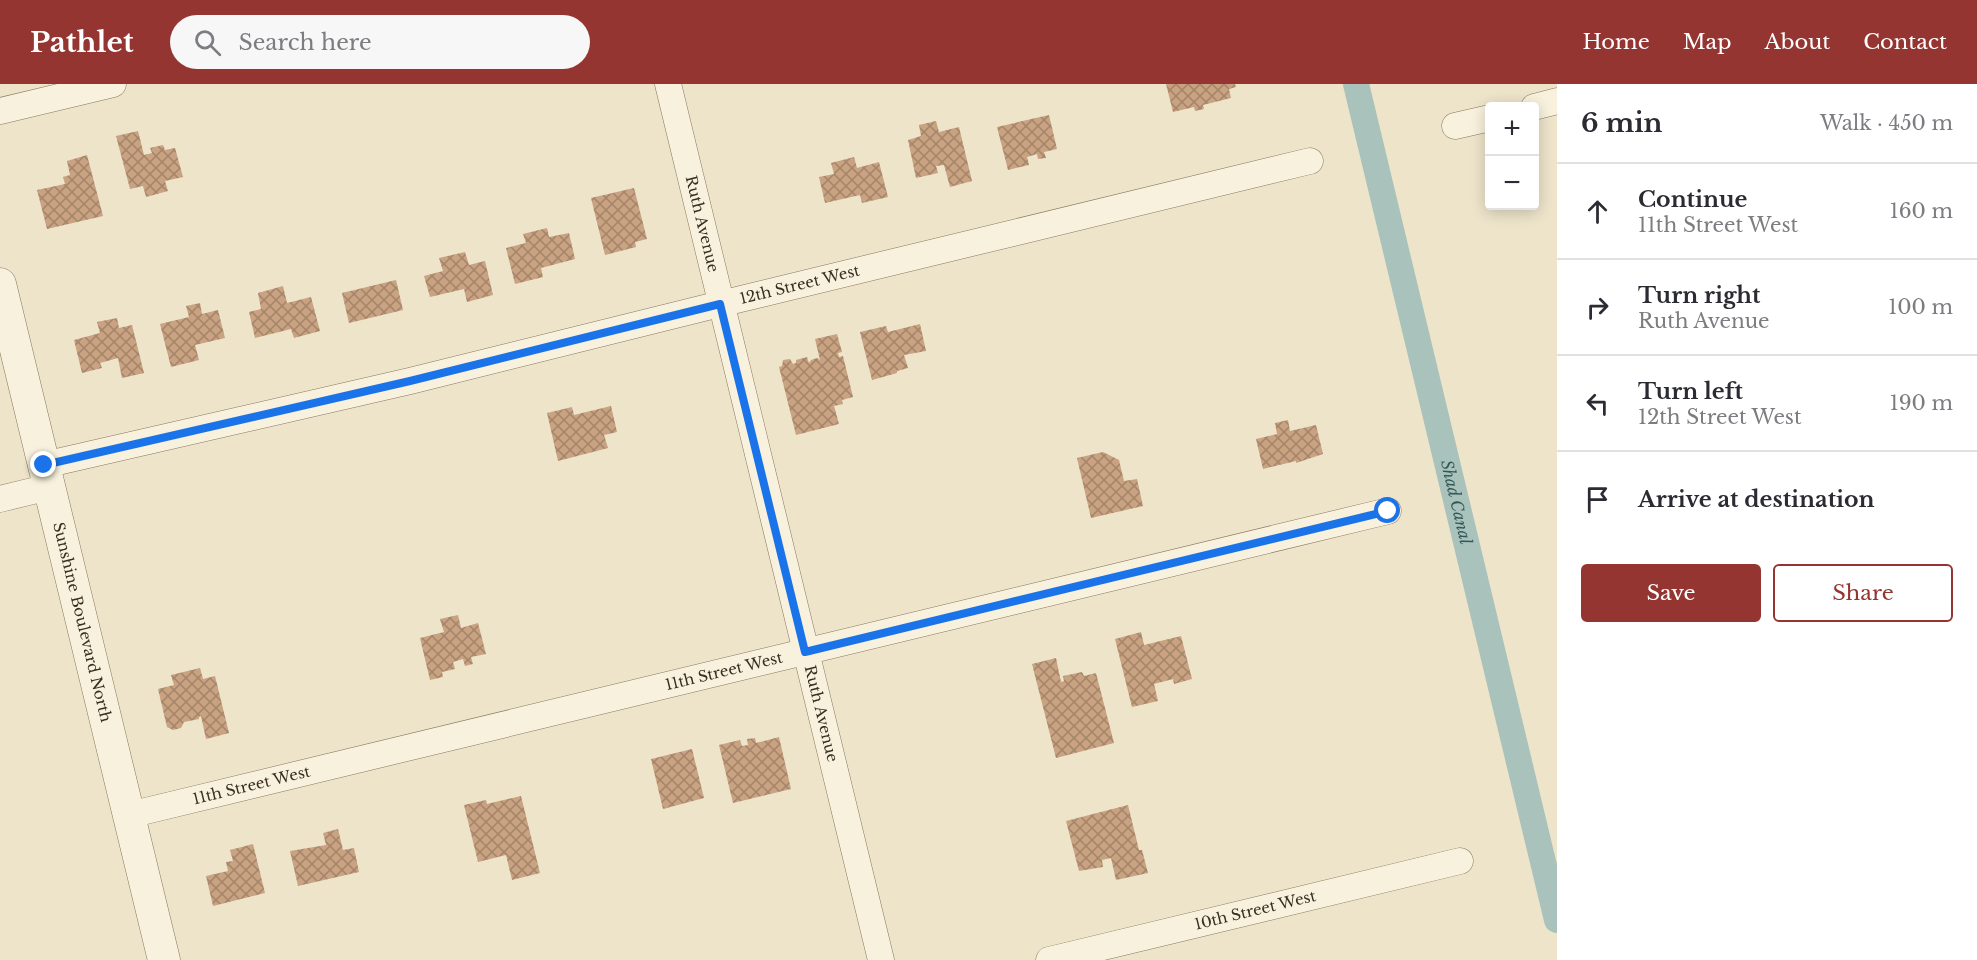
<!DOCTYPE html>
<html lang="en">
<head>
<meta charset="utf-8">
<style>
  :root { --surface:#fff; --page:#f7f7f7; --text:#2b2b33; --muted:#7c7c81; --line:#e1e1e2; --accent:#953531 }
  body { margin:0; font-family:"Libre Baskerville",serif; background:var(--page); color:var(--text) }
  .controls { position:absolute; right:18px; top:18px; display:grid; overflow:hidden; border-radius:6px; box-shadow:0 3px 15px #0003 }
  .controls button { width:54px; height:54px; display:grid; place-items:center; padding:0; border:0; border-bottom:2px solid var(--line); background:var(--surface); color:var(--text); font:30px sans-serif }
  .stop { position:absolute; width:18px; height:18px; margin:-14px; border:4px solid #1a73e8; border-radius:50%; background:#fff }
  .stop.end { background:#1a73e8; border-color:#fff; box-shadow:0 2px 6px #0008 }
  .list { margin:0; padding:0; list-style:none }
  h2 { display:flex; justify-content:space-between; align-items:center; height:78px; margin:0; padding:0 24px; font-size:26px }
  h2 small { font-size:20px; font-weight:400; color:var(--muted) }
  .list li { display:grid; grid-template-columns:39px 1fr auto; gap:18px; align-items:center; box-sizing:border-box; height:96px; padding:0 24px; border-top:2px solid var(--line) }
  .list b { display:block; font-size:22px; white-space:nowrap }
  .list p { margin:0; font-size:20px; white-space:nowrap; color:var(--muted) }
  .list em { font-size:20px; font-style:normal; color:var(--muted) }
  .actions { display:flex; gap:12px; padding:18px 24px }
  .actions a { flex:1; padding:14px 0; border:2px solid var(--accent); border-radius:6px; text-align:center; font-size:21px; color:var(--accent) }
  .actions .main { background:var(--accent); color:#fff }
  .icon { flex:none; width:33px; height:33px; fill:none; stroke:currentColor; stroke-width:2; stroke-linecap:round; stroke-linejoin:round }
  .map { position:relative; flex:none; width:1557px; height:876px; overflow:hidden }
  header { display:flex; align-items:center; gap:36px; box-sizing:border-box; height:84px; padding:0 30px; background:var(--accent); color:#fff }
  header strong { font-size:28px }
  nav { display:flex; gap:33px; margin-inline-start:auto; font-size:21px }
  .search { width:420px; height:54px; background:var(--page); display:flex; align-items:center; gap:15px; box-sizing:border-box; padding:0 21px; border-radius:33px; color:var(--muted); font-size:22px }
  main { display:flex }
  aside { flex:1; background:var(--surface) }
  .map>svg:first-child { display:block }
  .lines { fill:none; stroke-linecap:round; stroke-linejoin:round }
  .canal { stroke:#aac2bc; stroke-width:26 }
  .building { fill:url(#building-cross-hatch) }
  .minor-casing { stroke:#89775f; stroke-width:27 }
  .tertiary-casing { stroke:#89775f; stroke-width:33 }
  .minor { stroke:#f8f1dd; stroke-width:26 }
  .tertiary { stroke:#f8f1dd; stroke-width:32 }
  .route { stroke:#1a73e8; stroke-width:8 }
  .labels { text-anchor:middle; stroke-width:4.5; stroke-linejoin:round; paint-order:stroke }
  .street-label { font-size:15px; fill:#3a2e21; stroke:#f5eed9 }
  .water-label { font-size:16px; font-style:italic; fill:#325958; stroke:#f5eed9 }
</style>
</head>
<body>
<header>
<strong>Pathlet</strong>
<div class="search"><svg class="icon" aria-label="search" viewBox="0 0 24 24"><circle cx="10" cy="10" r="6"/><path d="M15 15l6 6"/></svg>Search here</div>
<nav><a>Home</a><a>Map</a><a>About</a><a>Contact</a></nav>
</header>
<main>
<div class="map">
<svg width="1557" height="876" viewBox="0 0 1557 876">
  <defs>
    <pattern id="building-cross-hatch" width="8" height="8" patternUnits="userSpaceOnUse" patternTransform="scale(1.5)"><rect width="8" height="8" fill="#c9a281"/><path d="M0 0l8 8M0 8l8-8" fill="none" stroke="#a48469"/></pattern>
  </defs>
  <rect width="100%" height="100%" fill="#ede4ca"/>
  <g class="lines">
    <path class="canal" id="s1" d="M 1356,0 L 1557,836"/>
  </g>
  <g class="building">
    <path d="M 1166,0 L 1235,0 L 1236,3 L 1229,5 L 1231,14 L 1203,21 L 1204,25 L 1195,27 L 1194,23 L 1173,28 Z"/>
    <path d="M 1049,31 L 1057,65 L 1044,68 L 1046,74 L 1038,75 L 1037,70 L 1027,73 L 1029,81 L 1008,86 L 997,43 Z"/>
    <path d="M 936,37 L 939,48 L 959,43 L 972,97 L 950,103 L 944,81 L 936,82 L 938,89 L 916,94 L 908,56 L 921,52 L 919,41 Z"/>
    <path d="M 138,47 L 144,71 L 152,69 L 150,64 L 163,61 L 165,66 L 175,64 L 183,93 L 165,97 L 168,107 L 146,113 L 143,102 L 130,105 L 116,52 Z"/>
    <path d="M 87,71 L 103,132 L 47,145 L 37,106 L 65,100 L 63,93 L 70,91 L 67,77 Z"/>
    <path d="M 854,73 L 857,84 L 879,78 L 888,113 L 862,119 L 860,111 L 825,119 L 819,93 L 834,90 L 831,79 Z"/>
    <path d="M 634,104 L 647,155 L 635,158 L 636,163 L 605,171 L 591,114 Z"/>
    <path d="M 547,144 L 549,153 L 569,149 L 575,175 L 541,184 L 543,193 L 515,200 L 506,164 L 526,159 L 523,150 Z"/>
    <path d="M 465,168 L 469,181 L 485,177 L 493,211 L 467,218 L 464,205 L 430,213 L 424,192 L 443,187 L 439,174 Z"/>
    <path d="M 396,196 L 403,226 L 349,239 L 342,209 Z"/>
    <path d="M 283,202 L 287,219 L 311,213 L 320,247 L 294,254 L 291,245 L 255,254 L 249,228 L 261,225 L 258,209 Z"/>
    <path d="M 200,219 L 202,230 L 218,226 L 225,254 L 195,261 L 199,276 L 171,283 L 160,240 L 189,233 L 186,222 Z"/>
    <path d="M 117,234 L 119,244 L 132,241 L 144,289 L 122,294 L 118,274 L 100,279 L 102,284 L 82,289 L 74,256 L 100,249 L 97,238 Z"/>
    <path d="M 920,240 L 926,267 L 904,271 L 908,284 L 897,287 L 897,289 L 872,296 L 860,248 L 886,242 L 888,248 Z"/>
    <path d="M 837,250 L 842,268 L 838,269 L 839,273 L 843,272 L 853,313 L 842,316 L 843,320 L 834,322 L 839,340 L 796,351 L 779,283 L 782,282 L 783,276 L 790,275 L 793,280 L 796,279 L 796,276 L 807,273 L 809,279 L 811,276 L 817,274 L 820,276 L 815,255 Z"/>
    <path d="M 611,322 L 617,348 L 604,351 L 608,364 L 558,377 L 547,329 L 572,323 L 574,331 Z"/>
    <path d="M 1288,336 L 1290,347 L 1316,341 L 1323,370 L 1296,379 L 1296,377 L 1263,385 L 1256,355 L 1277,350 L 1275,339 Z"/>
    <path d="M 1103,368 L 1119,376 L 1124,397 L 1137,395 L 1143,422 L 1091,434 L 1077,374 Z"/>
    <path d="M 458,531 L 461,544 L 478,539 L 486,570 L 471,573 L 473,580 L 465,582 L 463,575 L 453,578 L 455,585 L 442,588 L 443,593 L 430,596 L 420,554 L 444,548 L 440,535 Z"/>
    <path d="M 1141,548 L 1144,561 L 1181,552 L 1192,595 L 1174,600 L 1173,595 L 1154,600 L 1158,617 L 1132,623 L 1115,555 Z"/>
    <path d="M 1056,574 L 1061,598 L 1064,597 L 1063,592 L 1082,588 L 1084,592 L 1096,589 L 1114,659 L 1056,674 L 1032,580 Z"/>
    <path d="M 200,584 L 203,595 L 215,592 L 229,649 L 206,655 L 201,632 L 199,633 L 199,635 L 184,638 L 181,644 L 173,646 L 167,643 L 158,605 L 174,601 L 171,591 Z"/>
    <path d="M 779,653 L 791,705 L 733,719 L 719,661 L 740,656 L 742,662 L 748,661 L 747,655 L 755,654 L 756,659 Z"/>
    <path d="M 692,665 L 704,714 L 663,725 L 651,675 Z"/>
    <path d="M 521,712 L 540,789 L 512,796 L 506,771 L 478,778 L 464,721 L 486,716 L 487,720 Z"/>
    <path d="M 1128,721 L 1139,766 L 1142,766 L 1148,789 L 1116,796 L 1111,774 L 1102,776 L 1103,783 L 1079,787 L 1066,737 Z"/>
    <path d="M 338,745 L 343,766 L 354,764 L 359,788 L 298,802 L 290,767 L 326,761 L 323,749 Z"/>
    <path d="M 253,760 L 265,809 L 213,822 L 206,792 L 228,787 L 226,778 L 233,777 L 230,766 Z"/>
  </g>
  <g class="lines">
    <g class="minor-casing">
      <g id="minor">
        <path id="s2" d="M 668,0 L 881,876"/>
        <path d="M 1534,23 L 1557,17"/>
        <path d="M 0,27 L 113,0"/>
        <path d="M 1455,42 L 1490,34"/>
        <path id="s3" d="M 44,381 L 410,297 L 720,220 L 1310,77"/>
        <path d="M 0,415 L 49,403"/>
        <path id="s4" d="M 129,731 L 1388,427"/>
        <path id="s5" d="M 1049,876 L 1460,777"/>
      </g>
    </g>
    <g class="tertiary-casing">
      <g id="tertiary">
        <path id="s6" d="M 0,200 L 164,876"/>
      </g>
    </g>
    <use href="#minor" class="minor"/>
    <use href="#tertiary" class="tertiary"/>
  </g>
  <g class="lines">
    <path class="route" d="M 44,381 L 410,297 L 720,220 L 805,568 L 1388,427"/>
  </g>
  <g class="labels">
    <g class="street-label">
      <text dy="5" stroke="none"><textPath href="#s2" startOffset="144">Ruth Avenue</textPath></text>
      <text dy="5" stroke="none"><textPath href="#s3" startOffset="777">12th Street West</textPath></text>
      <text dy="5" stroke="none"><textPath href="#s6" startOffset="348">Sunshine Boulevard North</textPath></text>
      <text dy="5" stroke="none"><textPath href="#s4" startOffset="612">11th Street West</textPath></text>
      <text dy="5" stroke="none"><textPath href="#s2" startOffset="648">Ruth Avenue</textPath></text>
      <text dy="5" stroke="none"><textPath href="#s4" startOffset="126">11th Street West</textPath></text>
      <text dy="5" stroke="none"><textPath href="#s5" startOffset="212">10th Street West</textPath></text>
    </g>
    <g class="water-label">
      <text dy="6" stroke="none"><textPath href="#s1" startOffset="430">Shad Canal</textPath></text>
    </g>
  </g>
</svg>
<div class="controls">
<button>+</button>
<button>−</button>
</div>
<div class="stop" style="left:1388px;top:427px"></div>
<div class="stop end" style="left:44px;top:381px"></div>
</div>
<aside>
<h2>6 min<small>Walk · 450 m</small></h2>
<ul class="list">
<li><svg class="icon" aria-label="ahead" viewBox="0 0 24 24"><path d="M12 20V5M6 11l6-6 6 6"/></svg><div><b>Continue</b><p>11th Street West</p></div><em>160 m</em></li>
<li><svg class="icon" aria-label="right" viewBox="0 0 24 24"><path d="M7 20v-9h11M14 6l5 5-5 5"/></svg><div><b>Turn right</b><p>Ruth Avenue</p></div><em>100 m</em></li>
<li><svg class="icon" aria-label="left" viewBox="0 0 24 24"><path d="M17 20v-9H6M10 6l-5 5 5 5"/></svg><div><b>Turn left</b><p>12th Street West</p></div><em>190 m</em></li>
<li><svg class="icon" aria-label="arrive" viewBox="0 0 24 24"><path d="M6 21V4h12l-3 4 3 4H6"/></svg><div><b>Arrive at destination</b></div></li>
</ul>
<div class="actions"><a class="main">Save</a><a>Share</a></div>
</aside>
</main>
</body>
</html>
